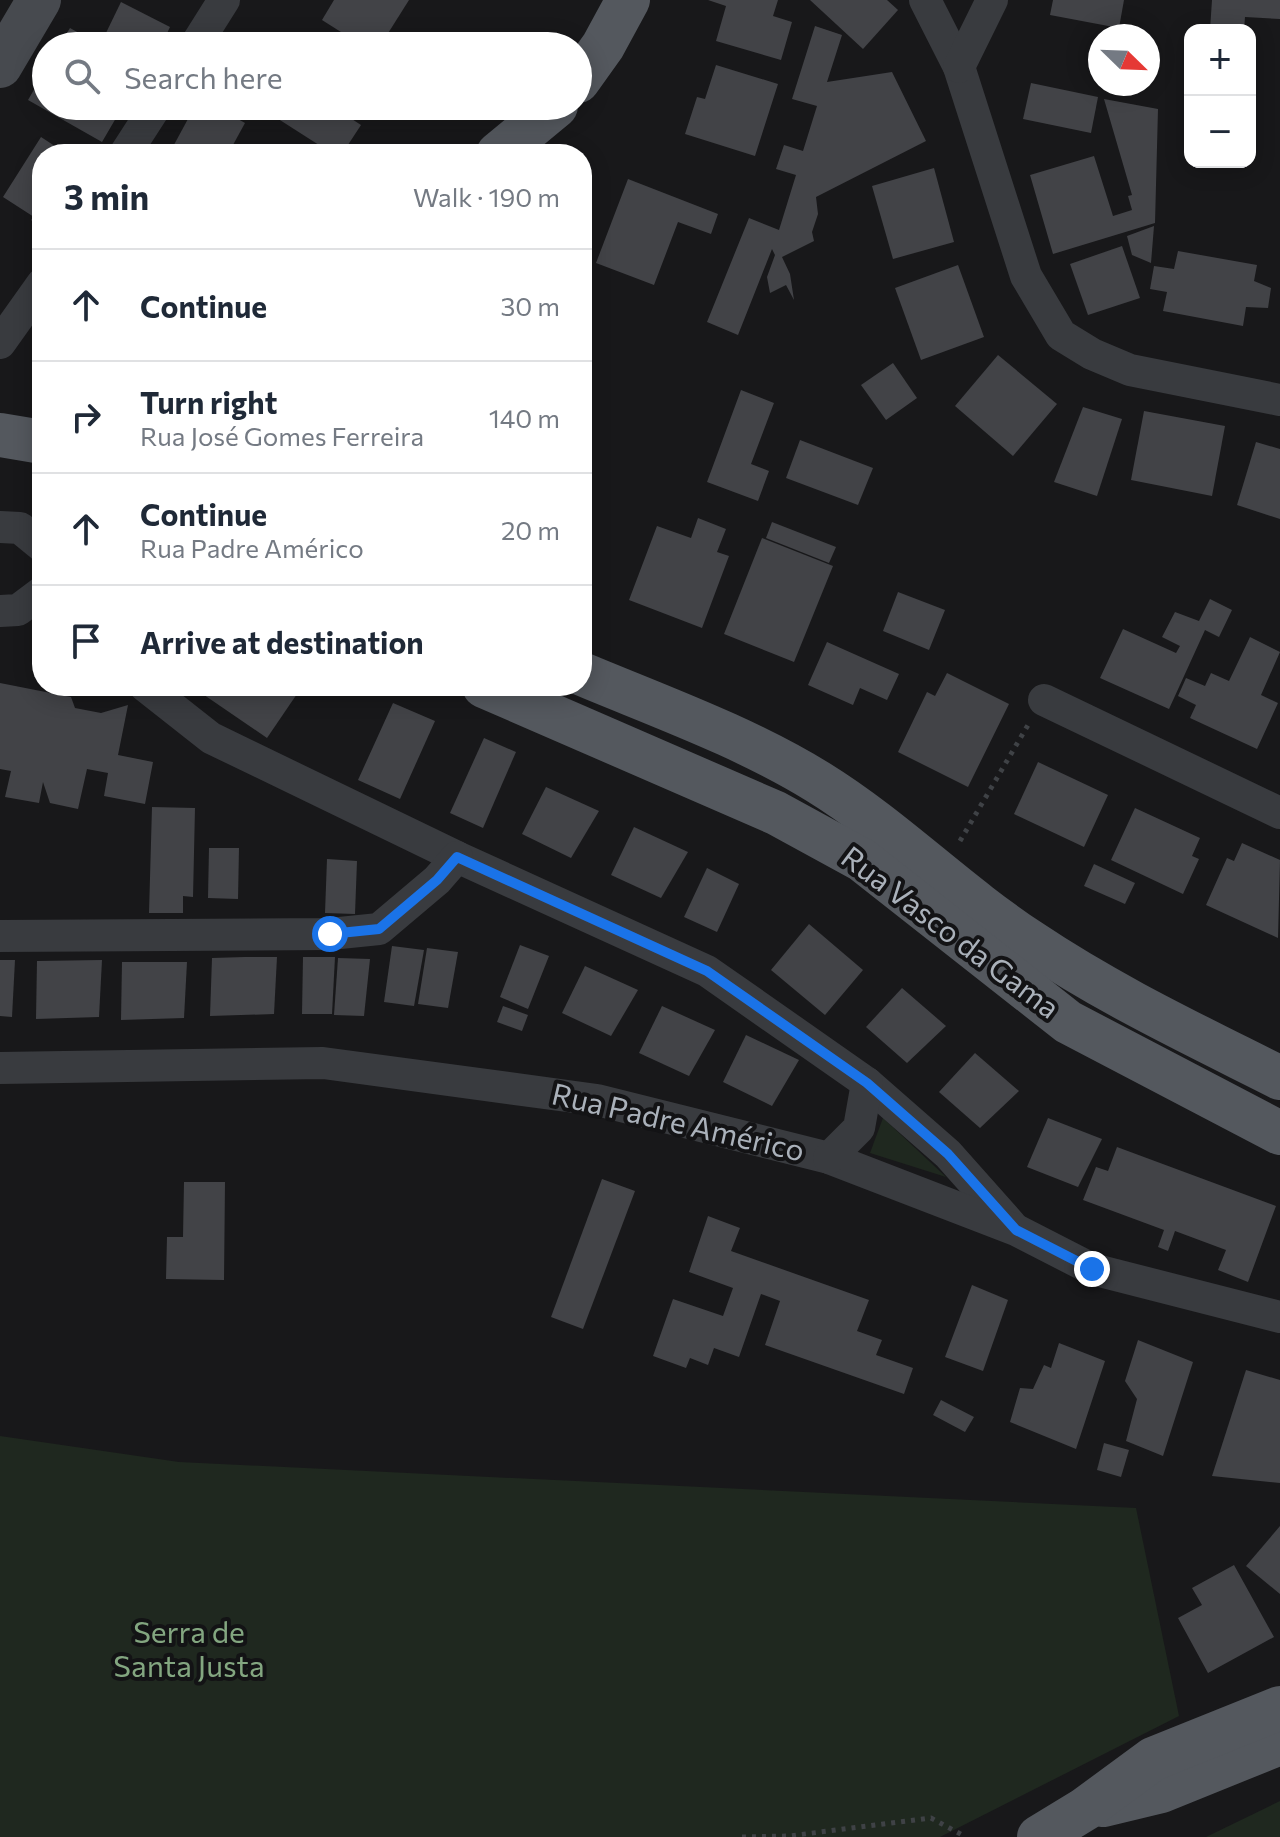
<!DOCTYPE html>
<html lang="en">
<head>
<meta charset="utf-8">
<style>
  :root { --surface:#fff; --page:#f2f2f3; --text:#1f2937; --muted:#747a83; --line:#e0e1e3 }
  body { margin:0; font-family:Commissioner,sans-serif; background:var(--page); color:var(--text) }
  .controls { position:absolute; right:24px; top:24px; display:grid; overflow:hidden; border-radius:16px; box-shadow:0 4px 20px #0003 }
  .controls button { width:72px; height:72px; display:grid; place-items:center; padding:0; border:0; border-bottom:2px solid var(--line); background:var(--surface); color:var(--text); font:40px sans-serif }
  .compass { position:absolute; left:1088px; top:24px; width:72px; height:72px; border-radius:50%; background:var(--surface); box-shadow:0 4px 20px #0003; rotate:113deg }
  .stop { position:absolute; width:24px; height:24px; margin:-18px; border:6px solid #1a73e8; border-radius:50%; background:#fff }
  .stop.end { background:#1a73e8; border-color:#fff; box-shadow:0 2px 8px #0008 }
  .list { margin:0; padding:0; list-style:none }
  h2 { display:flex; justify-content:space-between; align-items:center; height:104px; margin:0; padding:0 32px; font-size:34px }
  h2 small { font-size:26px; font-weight:400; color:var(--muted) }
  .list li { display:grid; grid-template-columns:52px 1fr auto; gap:24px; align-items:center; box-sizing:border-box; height:112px; padding:0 32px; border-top:2px solid var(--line) }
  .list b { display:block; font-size:30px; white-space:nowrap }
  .list p { margin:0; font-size:26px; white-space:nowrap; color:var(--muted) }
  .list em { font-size:26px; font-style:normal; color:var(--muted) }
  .icon { flex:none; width:44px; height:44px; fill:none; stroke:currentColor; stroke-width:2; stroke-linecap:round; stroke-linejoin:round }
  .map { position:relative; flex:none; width:1280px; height:1837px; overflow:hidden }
  .search { position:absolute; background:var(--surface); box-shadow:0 4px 20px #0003; left:32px; top:32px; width:560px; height:88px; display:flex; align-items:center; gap:20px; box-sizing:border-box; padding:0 28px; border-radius:44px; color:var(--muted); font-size:30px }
  .panel { position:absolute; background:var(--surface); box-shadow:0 4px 20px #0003; left:32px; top:144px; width:560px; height:552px; border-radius:32px }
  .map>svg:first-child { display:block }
  .green { fill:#1f281f }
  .building { fill:#424347 }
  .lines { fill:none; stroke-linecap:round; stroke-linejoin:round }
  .path { stroke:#3f4246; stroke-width:5; stroke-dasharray:4 6; stroke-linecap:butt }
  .street { stroke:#393b3f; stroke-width:32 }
  .secondary { stroke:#474a4f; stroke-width:44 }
  .primary { stroke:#54585e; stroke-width:44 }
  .route { stroke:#1a73e8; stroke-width:10 }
  .labels { text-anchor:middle; stroke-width:8; stroke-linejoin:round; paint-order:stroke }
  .street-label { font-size:30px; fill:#aab1ba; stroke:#131315 }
  .park-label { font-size:30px; fill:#83a680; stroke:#131315 }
</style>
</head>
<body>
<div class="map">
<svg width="1280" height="1837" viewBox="0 0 1280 1837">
  <rect width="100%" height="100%" fill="#18181a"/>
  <g class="green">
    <path d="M 883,1118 L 946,1177 L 870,1153 Z"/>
    <path d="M 0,1436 L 179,1462 L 1136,1508 L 1179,1716 L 940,1837 L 0,1837 Z"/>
    <path d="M 1280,1801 L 1280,1837 L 1206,1837 Z"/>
  </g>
  <g class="building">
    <path d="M 334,0 L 409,0 L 380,46 L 363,46 L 322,20 Z"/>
    <path d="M 708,0 L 778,0 L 773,16 L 792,22 L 781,60 L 716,41 L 726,6 Z"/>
    <path d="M 810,0 L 887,0 L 898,10 L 863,49 Z"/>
    <path d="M 1053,0 L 1124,0 L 1119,28 L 1050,15 Z"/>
    <path d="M 1212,0 L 1280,0 L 1280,19 L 1245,17 L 1244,30 L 1210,30 Z"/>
    <path d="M 121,2 L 170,27 L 161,46 L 127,46 L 105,35 Z"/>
    <path d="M 815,26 L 842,35 L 827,82 L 892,72 L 926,141 L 816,197 L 818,214 L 812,232 L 814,241 L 782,257 L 790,274 L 794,300 L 786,285 L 770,293 L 767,277 L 775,255 L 772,249 L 738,335 L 707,322 L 749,218 L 779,230 L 796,175 L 776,169 L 784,145 L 803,151 L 817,106 L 792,99 Z"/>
    <path d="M 70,28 L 102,46 L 59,46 Z"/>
    <path d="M 284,33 L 304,46 L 276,46 Z"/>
    <path d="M 716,65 L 778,84 L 755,156 L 685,134 L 697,97 L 705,99 Z"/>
    <path d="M 46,69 L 46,106 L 123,106 L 102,142 L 28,100 Z"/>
    <path d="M 1031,83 L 1098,97 L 1091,133 L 1023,119 Z"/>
    <path d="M 1104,99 L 1158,109 L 1155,223 L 1053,254 L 1030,175 L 1094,156 L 1113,216 L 1132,210 L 1128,196 L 1132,195 Z"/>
    <path d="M 195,106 L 215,106 L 245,123 L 228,154 L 169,154 Z"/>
    <path d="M 258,106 L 332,106 L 361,125 L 342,154 L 333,154 Z"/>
    <path d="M 41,137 L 67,154 L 42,154 L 42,227 L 31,220 L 34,217 L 3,197 Z"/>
    <path d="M 934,168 L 954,242 L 893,259 L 872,186 Z"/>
    <path d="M 628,179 L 718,214 L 711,234 L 678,222 L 654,285 L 596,263 Z"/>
    <path d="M 1154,226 L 1151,263 L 1132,255 L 1127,236 Z"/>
    <path d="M 1122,246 L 1140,298 L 1088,315 L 1070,264 Z"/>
    <path d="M 1178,251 L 1257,265 L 1254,281 L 1271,288 L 1268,308 L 1246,307 L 1243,326 L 1163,311 L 1167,292 L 1150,289 L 1154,266 L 1174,269 Z"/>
    <path d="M 958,265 L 984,337 L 921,360 L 895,288 Z"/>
    <path d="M 998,355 L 1057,404 L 1013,456 L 955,406 Z"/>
    <path d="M 893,363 L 917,398 L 886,420 L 861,385 Z"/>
    <path d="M 741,390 L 774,403 L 751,464 L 769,471 L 758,501 L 707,482 Z"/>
    <path d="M 1083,407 L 1122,419 L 1097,496 L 1054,482 Z"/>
    <path d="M 1144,411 L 1225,426 L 1212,496 L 1131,480 Z"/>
    <path d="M 800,440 L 873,468 L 858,505 L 786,478 Z"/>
    <path d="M 1256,442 L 1280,449 L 1280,519 L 1237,505 Z"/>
    <path d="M 698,518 L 726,529 L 717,552 L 729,556 L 702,628 L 629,600 L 657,526 L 691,538 Z"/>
    <path d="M 772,522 L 836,547 L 829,563 L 766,538 Z"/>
    <path d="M 762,538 L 833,566 L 794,662 L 724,634 Z"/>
    <path d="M 898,592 L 945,610 L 929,650 L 883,631 Z"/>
    <path d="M 1210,599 L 1232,610 L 1219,637 L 1205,630 L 1169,709 L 1100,678 L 1123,629 L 1176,653 L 1180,646 L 1162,637 L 1175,612 L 1199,621 Z"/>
    <path d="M 1250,637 L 1280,652 L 1261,695 L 1278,703 L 1257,749 L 1190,718 L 1196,705 L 1178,696 L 1186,678 L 1205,686 L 1211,673 L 1229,681 Z"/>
    <path d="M 827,642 L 899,674 L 887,700 L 860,688 L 853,705 L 808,685 Z"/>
    <path d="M 947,673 L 1009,704 L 968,787 L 898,752 L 927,692 L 935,696 Z"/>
    <path d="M 0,683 L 71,697 L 75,708 L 101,713 L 128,705 L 118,755 L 153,762 L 145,804 L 104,796 L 108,773 L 87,769 L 78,809 L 50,803 L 43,782 L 39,803 L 5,797 L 11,771 L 0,769 Z"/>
    <path d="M 191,686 L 291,686 L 299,691 L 267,738 Z"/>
    <path d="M 393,703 L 435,721 L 400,799 L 358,780 Z"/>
    <path d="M 484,738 L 516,752 L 483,828 L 450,813 Z"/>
    <path d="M 1038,762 L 1108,795 L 1084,847 L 1014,814 Z"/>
    <path d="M 546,787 L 599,811 L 571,858 L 522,834 Z"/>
    <path d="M 152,807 L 195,808 L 193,897 L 183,896 L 183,913 L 149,913 Z"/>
    <path d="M 1135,808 L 1200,838 L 1192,856 L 1199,859 L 1183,894 L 1111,860 Z"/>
    <path d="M 634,827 L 688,852 L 661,898 L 611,875 Z"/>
    <path d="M 1242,843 L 1280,860 L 1278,938 L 1206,905 L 1227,858 L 1234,861 Z"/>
    <path d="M 209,848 L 239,848 L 238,899 L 208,898 Z"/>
    <path d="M 327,859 L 357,861 L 355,914 L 325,913 Z"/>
    <path d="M 1094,864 L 1135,883 L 1125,904 L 1084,886 Z"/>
    <path d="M 707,868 L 739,884 L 717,932 L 684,917 Z"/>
    <path d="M 809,924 L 863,970 L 825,1015 L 771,970 Z"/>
    <path d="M 520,945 L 549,956 L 528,1009 L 500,997 Z"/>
    <path d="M 392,946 L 424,950 L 414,1006 L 384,1002 Z"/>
    <path d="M 427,948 L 458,952 L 448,1008 L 418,1004 Z"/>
    <path d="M 245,957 L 277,957 L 274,1014 L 210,1016 L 212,958 Z"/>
    <path d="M 303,957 L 335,957 L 332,1014 L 302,1014 Z"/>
    <path d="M 338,958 L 370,959 L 364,1016 L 334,1015 Z"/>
    <path d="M 0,960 L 15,960 L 12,1017 L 0,1016 Z"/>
    <path d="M 102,960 L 99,1017 L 36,1019 L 37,961 Z"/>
    <path d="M 122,962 L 187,962 L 184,1018 L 121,1020 Z"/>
    <path d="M 585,966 L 638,990 L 611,1036 L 562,1013 Z"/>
    <path d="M 902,988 L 946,1026 L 907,1063 L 866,1027 Z"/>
    <path d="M 503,1006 L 528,1015 L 522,1031 L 497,1022 Z"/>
    <path d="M 662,1006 L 715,1030 L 689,1076 L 639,1053 Z"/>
    <path d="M 746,1035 L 799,1060 L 772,1106 L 723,1082 Z"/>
    <path d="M 975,1053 L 1019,1091 L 980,1128 L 939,1092 Z"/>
    <path d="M 1048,1118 L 1102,1139 L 1078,1187 L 1027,1167 Z"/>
    <path d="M 1117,1147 L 1276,1206 L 1248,1282 L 1218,1270 L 1226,1250 L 1175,1231 L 1168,1251 L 1158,1247 L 1164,1230 L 1083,1200 L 1096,1167 L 1108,1171 Z"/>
    <path d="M 602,1179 L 635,1191 L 583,1329 L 551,1317 Z"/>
    <path d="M 184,1182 L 225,1182 L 224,1280 L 166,1279 L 167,1237 L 183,1237 Z"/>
    <path d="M 708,1216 L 740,1228 L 731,1251 L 869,1300 L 857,1331 L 882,1340 L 876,1355 L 913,1368 L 904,1394 L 765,1345 L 780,1301 L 761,1294 L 739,1357 L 714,1348 L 708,1365 L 690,1358 L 686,1368 L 653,1356 L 673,1299 L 723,1316 L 733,1288 L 689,1272 Z"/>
    <path d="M 972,1285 L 1008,1300 L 983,1371 L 945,1357 Z"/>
    <path d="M 1138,1340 L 1193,1362 L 1163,1456 L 1126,1441 L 1137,1399 L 1125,1381 Z"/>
    <path d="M 1059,1343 L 1105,1361 L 1076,1449 L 1010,1422 L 1020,1388 L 1033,1389 L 1044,1365 L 1051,1368 Z"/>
    <path d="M 1246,1370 L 1280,1380 L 1280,1483 L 1212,1476 Z"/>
    <path d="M 941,1400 L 974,1417 L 965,1432 L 933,1415 Z"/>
    <path d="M 1104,1443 L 1129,1450 L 1121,1477 L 1097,1470 Z"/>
    <path d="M 1280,1526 L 1280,1594 L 1246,1566 Z"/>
    <path d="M 1234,1565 L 1274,1637 L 1208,1673 L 1178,1618 L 1202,1605 L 1192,1588 Z"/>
  </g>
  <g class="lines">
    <g class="path">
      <path d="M 960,841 L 1028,725"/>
      <path d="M 742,1837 L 789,1836 L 931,1818 L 966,1837"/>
    </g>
    <g class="street">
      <path d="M 925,0 L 959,67 L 1026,276 L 1061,335 L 1092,354 L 1130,370 L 1280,400"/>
      <path d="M 195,46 L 224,0"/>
      <path d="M 959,67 L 992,0"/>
      <path d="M 125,154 L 156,106"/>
      <path d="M 0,343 L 42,284"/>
      <path d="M 0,527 L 20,528 L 42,546"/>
      <path d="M 0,611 L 18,610 L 42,592"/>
      <path d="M 145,686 L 211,738 L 457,857 L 707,971 L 867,1083 L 948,1154 L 1011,1225"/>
      <path d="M 1044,700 L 1280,813"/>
      <path d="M 0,936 L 330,934 L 379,929 L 437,880 L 457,857"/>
      <path d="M 0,1068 L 323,1063 L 597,1100 L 829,1158 L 1016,1230 L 1092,1269 L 1280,1317"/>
      <path d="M 829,1158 L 859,1128 L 867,1083"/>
    </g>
    <path class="secondary" d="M 0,66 L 39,0"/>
    <g class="primary">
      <path d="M 578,81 L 603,46 L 628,0"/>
      <path d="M 498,154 L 556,106"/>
      <path d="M 0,435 L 42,442"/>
      <path d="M 582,674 C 661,707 745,737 818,782 C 894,829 956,893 1031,942 C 1110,995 1195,1035 1280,1078"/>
      <path d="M 484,686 L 776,813 L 862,860 L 1068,1022 L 1280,1133"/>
      <path d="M 1103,1805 L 1161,1791 L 1280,1743"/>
      <path d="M 1039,1837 L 1085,1809 L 1153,1759 L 1280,1708"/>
    </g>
  </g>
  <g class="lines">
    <path class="route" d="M 330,934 L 379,929 L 437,880 L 457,857 L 707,971 L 867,1083 L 948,1154 L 1016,1230 L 1092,1269"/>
  </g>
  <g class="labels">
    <g class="street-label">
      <text transform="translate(950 933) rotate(37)" y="10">Rua Vasco da Gama</text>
      <text transform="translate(678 1123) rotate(13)" y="10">Rua Padre Américo</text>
    </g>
    <g class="park-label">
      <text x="189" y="1643">Serra de<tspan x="189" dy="34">Santa Justa</tspan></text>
    </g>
  </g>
</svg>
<div class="controls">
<button>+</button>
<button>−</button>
</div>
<svg class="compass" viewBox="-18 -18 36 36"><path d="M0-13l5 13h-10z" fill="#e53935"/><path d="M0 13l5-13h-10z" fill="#747a83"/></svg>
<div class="stop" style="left:330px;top:934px"></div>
<div class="stop end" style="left:1092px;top:1269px"></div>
<div class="search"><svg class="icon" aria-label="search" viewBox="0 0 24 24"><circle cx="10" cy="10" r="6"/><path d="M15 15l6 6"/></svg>Search here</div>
<section class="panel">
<h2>3 min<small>Walk · 190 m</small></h2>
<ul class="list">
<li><svg class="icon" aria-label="ahead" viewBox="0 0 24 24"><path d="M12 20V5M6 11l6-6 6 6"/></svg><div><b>Continue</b></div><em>30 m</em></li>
<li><svg class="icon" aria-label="right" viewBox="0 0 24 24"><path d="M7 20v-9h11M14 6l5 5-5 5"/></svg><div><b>Turn right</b><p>Rua José Gomes Ferreira</p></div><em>140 m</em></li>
<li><svg class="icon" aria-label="ahead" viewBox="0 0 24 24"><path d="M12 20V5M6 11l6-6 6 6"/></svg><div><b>Continue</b><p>Rua Padre Américo</p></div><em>20 m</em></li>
<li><svg class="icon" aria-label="arrive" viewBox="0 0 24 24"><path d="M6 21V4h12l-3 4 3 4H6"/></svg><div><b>Arrive at destination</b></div></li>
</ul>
</section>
</div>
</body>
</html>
